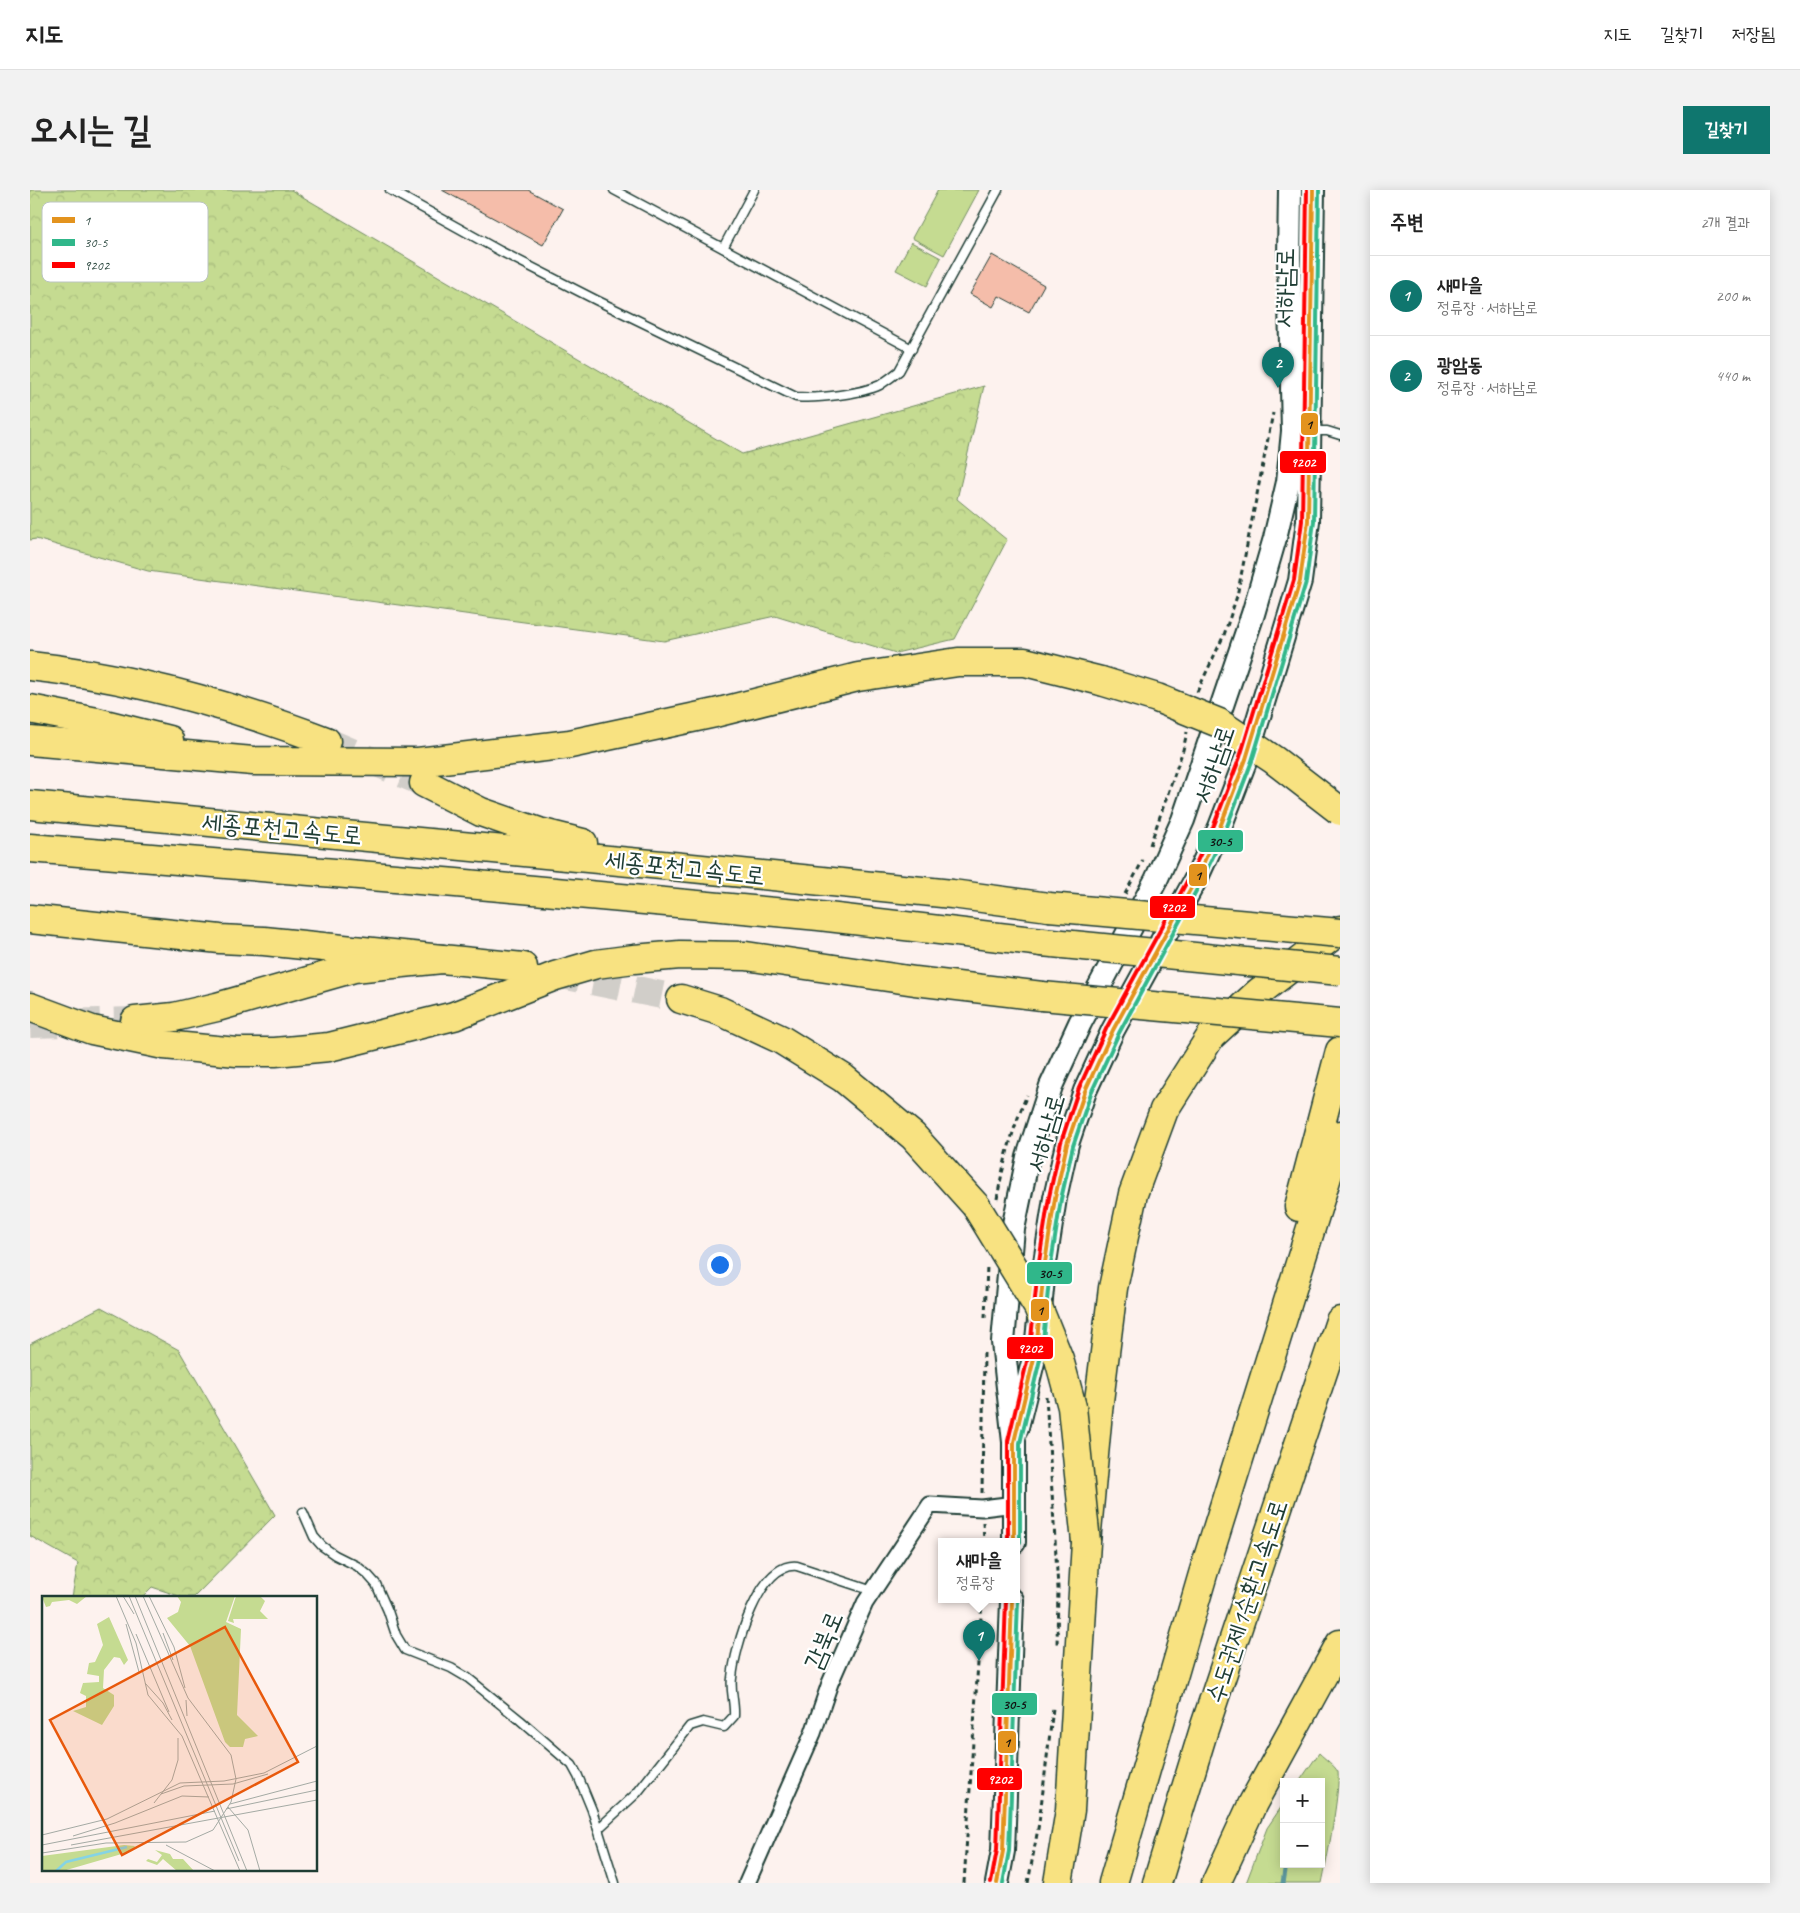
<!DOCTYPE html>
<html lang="ko">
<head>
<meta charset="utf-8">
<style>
  :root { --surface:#fff; --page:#f2f2f2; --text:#222; --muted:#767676; --line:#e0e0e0; --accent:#0f766e }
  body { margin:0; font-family:Caveat,"Poor Story",sans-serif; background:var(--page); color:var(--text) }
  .controls { position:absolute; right:15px; bottom:15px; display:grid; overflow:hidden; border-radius:0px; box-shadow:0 2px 12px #0003 }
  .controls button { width:45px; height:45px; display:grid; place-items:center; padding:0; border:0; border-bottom:1px solid var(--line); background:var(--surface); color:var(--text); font:25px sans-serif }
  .you { position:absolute; left:689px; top:1074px; width:18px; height:18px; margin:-12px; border:4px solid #fff; border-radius:50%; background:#1a73e8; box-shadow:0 0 0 8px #1a73e833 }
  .badge { display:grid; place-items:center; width:32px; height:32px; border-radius:50%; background:var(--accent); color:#fff; font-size:16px; font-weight:700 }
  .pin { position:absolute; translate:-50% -41px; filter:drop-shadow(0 1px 2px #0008) }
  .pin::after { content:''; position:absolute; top:26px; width:18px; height:15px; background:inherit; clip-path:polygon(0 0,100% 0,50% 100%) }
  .popup { position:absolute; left:908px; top:1348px; width:82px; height:65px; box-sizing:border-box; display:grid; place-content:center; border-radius:0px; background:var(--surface); filter:drop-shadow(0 1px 4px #0005); font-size:16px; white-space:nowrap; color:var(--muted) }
  .popup b { font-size:19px; color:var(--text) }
  .popup::after { content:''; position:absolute; left:50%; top:100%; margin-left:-10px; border:10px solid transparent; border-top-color:var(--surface) }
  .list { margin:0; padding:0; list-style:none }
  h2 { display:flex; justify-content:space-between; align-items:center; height:65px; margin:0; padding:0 20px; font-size:21px }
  h2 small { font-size:16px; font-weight:400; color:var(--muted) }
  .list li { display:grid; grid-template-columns:32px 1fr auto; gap:15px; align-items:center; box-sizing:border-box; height:80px; padding:0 20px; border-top:1px solid var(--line) }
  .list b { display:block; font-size:19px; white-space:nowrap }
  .list p { margin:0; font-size:16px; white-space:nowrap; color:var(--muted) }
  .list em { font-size:16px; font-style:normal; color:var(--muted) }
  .map { position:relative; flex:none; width:1310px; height:1693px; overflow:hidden; border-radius:0px }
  header { display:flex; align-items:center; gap:30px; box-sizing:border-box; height:70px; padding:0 25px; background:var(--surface); border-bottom:1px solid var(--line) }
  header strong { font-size:24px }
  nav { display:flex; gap:28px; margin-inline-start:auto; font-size:18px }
  .intro { display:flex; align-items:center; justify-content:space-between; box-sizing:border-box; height:120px; padding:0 30px }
  h1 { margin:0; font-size:35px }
  .button { padding:12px 22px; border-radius:0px; background:var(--accent); color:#fff; font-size:18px; font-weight:700 }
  main { display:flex; gap:30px; padding:0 30px }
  aside { flex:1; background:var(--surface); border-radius:0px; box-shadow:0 2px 12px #0003 }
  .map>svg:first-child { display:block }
  .forest { fill:url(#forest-crowns); stroke:#728c62 }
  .green { fill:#c5db91; stroke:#728c62 }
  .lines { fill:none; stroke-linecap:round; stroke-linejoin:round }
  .stream { stroke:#5c979e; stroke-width:5 }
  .building { fill:#f5bdaa; stroke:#1f3d34 }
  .motorway-tunnel { stroke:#d1cec9; stroke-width:28; stroke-dasharray:28 14; stroke-linecap:butt }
  .service-casing { stroke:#1f3d34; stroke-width:11 }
  .minor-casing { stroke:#1f3d34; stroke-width:19 }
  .secondary-casing { stroke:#1f3d34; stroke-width:26 }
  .motorway-casing { stroke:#1f3d34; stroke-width:31 }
  .path { stroke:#1f3d34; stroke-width:3; stroke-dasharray:5 4; stroke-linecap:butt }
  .service { stroke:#fff; stroke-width:8 }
  .minor { stroke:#fff; stroke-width:15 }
  .secondary { stroke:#fff; stroke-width:22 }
  .motorway { stroke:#f8e281; stroke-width:28 }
  .motorway-bridge-casing { stroke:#1f3d34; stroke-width:31; stroke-linecap:butt }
  .motorway-bridge { stroke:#f8e281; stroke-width:28 }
  .bus-1-casing { stroke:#fff; stroke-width:8 }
  .bus-2-casing { stroke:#fff; stroke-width:8 }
  .bus-3-casing { stroke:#fff; stroke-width:8 }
  .bus-1 { stroke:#e3931e; stroke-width:4 }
  .bus-2 { stroke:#30b78a; stroke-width:4 }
  .bus-3 { stroke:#f00; stroke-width:4 }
  .labels { text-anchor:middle; stroke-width:4.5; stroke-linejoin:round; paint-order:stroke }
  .street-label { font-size:25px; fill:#1f3d34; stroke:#fff }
  .inset-river { fill:none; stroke:#85d3e4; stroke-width:2.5 }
  .inset-road { fill:none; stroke:#a4aaa4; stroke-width:1 }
  .view { fill:#e8590c; fill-opacity:0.15; stroke:#e8590c; stroke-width:2.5 }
  .inset-edge { fill:none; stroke:#1f3d34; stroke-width:2.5 }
  .key { fill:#fff; stroke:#bcc5c2; stroke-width:1 }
  .key-label { font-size:14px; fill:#1f3d34 }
  .line-badge { stroke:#fff; stroke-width:2 }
  .badge-label { font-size:14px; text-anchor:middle; font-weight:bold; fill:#fff }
  .pale-badge-label { font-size:14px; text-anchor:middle; font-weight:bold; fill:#111 }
</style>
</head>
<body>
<header>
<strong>지도</strong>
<nav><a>지도</a><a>길찾기</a><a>저장됨</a></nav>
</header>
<div class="intro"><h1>오시는 길</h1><a class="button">길찾기</a></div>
<main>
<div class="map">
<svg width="1310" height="1693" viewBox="0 0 1310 1693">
  <defs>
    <pattern id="forest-crowns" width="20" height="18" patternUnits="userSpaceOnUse" patternTransform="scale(1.25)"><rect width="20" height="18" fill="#c5db91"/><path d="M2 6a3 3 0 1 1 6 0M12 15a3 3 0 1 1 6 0" fill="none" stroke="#a9bd7e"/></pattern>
  </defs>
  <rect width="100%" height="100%" fill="#fdf2ee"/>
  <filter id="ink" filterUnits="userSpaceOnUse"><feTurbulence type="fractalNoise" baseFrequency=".02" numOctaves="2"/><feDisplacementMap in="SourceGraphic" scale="10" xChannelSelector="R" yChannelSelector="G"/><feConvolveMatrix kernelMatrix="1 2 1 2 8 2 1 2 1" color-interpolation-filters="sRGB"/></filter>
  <g filter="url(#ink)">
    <g class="forest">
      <path d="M 0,0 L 261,0 L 712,264 L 954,196 L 927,309 L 977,350 L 925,449 L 866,463 L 745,426 L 634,451 L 118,381 L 6,349 L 0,350 Z"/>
      <path d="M 71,1117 L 149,1160 L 245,1325 L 164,1407 L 152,1407 L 122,1397 L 112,1407 L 42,1407 L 48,1373 L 0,1346 L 0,1154 Z"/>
    </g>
    <g class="green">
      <path d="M 908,0 L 949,0 L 914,65 L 882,48 Z"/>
      <path d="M 881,52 L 911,68 L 897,96 L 866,80 Z"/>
      <path d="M 1289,1563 C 1295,1569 1304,1575 1308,1582 C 1310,1602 1297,1670 1292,1693 L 1216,1693 L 1237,1638 L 1254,1613 L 1254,1674 L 1291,1674 L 1291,1592 L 1269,1592 Z"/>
    </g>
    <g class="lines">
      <path class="stream" d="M 1253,1693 L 1256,1674"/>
    </g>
    <g class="building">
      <path d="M 412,0 L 498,0 L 533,19 L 513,55 Z"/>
      <path d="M 962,65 L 1014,95 L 999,122 L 969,106 L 963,117 L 940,104 Z"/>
    </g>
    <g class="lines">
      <g class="motorway-tunnel">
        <path d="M 296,551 L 394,593"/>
        <path d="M 522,783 L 651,809"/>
        <path d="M 0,834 L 105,831"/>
      </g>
      <g class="service-casing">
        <g id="service">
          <path d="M 360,0 L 470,61 L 566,110 L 766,207 C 786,209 831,204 850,195 C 856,191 863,186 869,181 L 968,0"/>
          <path d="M 584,0 L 882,159"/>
          <path d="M 693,58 L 724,0"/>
          <path d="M 1283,241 L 1297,241 L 1310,245"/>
          <path d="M 273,1322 L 284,1347 L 292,1356 L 305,1365 L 327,1376 L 338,1385 L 346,1394 L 358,1421 L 366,1445 L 375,1460 L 421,1478 L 438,1488 L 490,1530 L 542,1575 L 548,1586 L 562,1620 L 585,1693"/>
          <path d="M 568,1639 L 607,1603 L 660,1536 L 673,1532 L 694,1537 L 704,1526 C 705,1513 700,1500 702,1488 C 705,1457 729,1372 767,1376 L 843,1401"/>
        </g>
      </g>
      <g class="minor-casing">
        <path id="minor" d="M 717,1693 L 783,1543 L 800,1493 L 835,1413 L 900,1315 L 952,1318 L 985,1314"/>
      </g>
      <g class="secondary-casing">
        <g id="secondary">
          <path d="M 987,1237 L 1006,1160 L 1014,1079 L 1025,1008 L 1037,954 L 1055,901 L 1083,840 L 1167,687 L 1190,637 L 1216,569 L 1270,391 L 1278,331 L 1283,0"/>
          <path d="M 984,1352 L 984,1252 L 973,1152 L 983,1039 L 998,967 L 1021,896 L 1050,833 L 1126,690 L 1153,630 L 1223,424 L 1245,348 L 1258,292 L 1263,241 L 1259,68 L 1260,0"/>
          <path d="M 967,1693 L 973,1661 L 982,1410"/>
        </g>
      </g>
      <g class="motorway-casing">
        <g id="motorway">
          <path d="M 0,476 C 102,487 201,515 296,551"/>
          <path d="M 0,519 L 67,532 L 139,550"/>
          <path d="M 0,551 L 223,571 L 388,572 L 540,554 L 685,523 L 828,487 L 928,472 L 995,472 L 1071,491"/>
          <path d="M 394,593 L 451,622 L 509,642 L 553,653"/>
          <path d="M 0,615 L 642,676 L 922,704 L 1019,717"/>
          <path d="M 0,658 L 426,693 L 789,726 L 1012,752"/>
          <path d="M 0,729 L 190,749 L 234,751 L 412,769"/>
          <path d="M 651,809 L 690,821 L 750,849 L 813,888 L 883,946 L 946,1016"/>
          <path d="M 0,817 L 62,840 L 134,855 L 207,862 L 245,862 L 299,857 L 424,826 L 525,786 L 566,774 L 604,769 L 650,765 L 716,766 L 885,791 L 1012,806"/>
          <path d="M 105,831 L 144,827 L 187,817 L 324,778 L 412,769 L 493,777"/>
          <path d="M 1269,1017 L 1310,861"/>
          <path d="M 1028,1693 L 1040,1620 L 1056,1352 L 1069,1211 L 1083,1098 L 1103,1004 L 1134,920 L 1181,846 L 1229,802 L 1310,740"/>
          <path d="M 1083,1693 L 1173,1384 L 1310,945"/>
          <path d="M 1127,1693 L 1174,1539 L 1310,1131"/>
          <path d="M 1186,1693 L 1223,1613 L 1310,1454"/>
        </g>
      </g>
      <g class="path">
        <path d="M 1167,502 L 1194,445 L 1207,406 L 1243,223"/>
        <path d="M 1120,655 L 1153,560 L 1157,542"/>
        <path d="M 1095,704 L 1113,670"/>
        <path d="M 967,1009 C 973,974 983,937 997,905"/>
        <path d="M 955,1128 L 957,1075"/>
        <path d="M 1016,1206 L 1028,1398 L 1027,1457"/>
        <path d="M 952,1303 L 954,1162"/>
        <path d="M 953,1332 L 954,1352"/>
        <path d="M 934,1693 L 952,1410"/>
        <path d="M 998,1693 L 1009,1633 L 1023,1518"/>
      </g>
      <use href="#service" class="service"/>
      <use href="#minor" class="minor"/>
      <use href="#secondary" class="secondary"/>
      <use href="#motorway" class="motorway"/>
      <g class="motorway-bridge-casing">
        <g id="motorway-bridge">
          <path d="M 1071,491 L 1127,508 L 1189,533 L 1244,570 L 1310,621"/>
          <path d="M 1019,717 L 1310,743"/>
          <path d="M 1012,752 L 1310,781"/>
          <path d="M 1012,806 L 1310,833"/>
          <path d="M 946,1016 L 1008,1117 L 1029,1169 L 1042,1217 L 1056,1352"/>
        </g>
      </g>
      <use href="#motorway-bridge" class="motorway-bridge"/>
      <g class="bus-1-casing">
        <g id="bus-1">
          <path d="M 984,1352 L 984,1252 L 1006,1160 L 1014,1079 L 1025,1008 L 1037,954 L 1055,901 L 1083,840 L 1167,687 L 1190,637 L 1216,569 L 1270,391 L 1278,331 L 1283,0"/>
          <path d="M 967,1693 L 973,1661 L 982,1410"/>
        </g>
      </g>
      <g class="bus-2-casing">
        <g id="bus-2">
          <path d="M 990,1352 L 990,1253 L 1012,1161 L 1020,1080 L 1031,1009 L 1043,956 L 1061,903 L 1089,843 L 1172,690 L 1196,639 L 1222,571 L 1276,392 L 1284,331 L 1289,0"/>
          <path d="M 973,1693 L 979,1661 L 988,1410"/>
        </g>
      </g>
      <g class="bus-3-casing">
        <g id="bus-3">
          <path d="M 978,1352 L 978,1251 L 1000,1159 L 1008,1078 L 1019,1007 L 1031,952 L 1049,898 L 1077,837 L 1161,684 L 1184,635 L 1210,567 L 1264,390 L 1272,331 L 1277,0"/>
          <path d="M 961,1692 L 967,1660 L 976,1410"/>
        </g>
      </g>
      <use href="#bus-1" class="bus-1"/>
      <use href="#bus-2" class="bus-2"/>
      <use href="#bus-3" class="bus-3"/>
    </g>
  </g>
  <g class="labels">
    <g class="street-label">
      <text transform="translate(1254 98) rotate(-89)" y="9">서하남로</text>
      <text transform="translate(1183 574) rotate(-71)" y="9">서하남로</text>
      <text transform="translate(252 638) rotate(5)" y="9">세종포천고속도로</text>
      <text transform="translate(655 677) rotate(6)" y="9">세종포천고속도로</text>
      <text transform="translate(1015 943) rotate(-74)" y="9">서하남로</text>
      <text transform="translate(1216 1411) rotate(-72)" y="9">수도권제1순환고속도로</text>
      <text transform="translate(793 1450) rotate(-67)" y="9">감북로</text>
    </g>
  </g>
  <g transform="translate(12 1406)">
    <rect width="275" height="275" fill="#fdf2ee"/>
    <path d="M 194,0 L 218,0 L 223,5 L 218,15 L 226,23 L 191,23 L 192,27 L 186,25 Z" fill="#c5db91"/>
    <path d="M 45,0 L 35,8 L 27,4 L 10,6 L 8,10 L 4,11 L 0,1 ZM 135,0 L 193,0 L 184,26 L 199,33 L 195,119 L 216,140 L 203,143 L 201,151 L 188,151 L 183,146 L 148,50 L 125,22 L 136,16 L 139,6 ZM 67,21 L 86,64 L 82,69 L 78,62 L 72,61 L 62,74 L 61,92 L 72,99 L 72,110 L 60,129 L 31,115 L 44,111 L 44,100 L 38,97 L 41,87 L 57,86 L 57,80 L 45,78 L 47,67 L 53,66 L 61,49 L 55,28 ZM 113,254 L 128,258 L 131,263 L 141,263 L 152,275 L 135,275 L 121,263 L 115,269 L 104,265 L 106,263 L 115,266 L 120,259 Z" fill="#c5db91"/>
    <path d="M 82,249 L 93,250 L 90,255 L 21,275 L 0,275 L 0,260 Z" fill="#c5db91"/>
    <path class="inset-river" d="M 14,275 L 24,266 L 85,251"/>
    <path class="inset-road" d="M 74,0 L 94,47 L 106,99 L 140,140 L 198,275M 81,0 L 92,18M 87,0 L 197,265M 93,0 L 205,275M 107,0 L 132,51 L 143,92M 84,28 L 97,76M 121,37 L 131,64M 94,38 L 127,116M 103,87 L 121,107 L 130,124M 144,104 L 145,120M 119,198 L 142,190 L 191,188 L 226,178M 112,207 L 130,184 L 136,164 L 136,142M 188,208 L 275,185M 186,211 L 206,234 L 218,275M 184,213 L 275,194M 0,239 L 65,223 L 138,187 L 182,185 L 222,177 L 275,150M 31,240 L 73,227 L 140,200 L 167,201M 0,249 L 173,215M 29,249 L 275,204M 124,249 L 173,275M 0,257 L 64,247 L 144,246 L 171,234 L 189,206 L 194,183 L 189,159 L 146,102 L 101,0"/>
    <path class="view" d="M 183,31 L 256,166 L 80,259 L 8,124 Z"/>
    <rect width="275" height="275" class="inset-edge"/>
  </g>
  <rect x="12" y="12" width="166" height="80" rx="8" class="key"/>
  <rect x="22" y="27" width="23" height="6" fill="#e3931e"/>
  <rect x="22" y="49" width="23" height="7" fill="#30b78a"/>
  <rect x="22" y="72" width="23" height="6" fill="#f00"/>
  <g class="key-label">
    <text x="54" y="35">1</text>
    <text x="54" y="57">30-5</text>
    <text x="54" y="80">9202</text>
  </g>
  <g class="line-badge">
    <rect x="1270" y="222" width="19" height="24" rx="5" fill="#e3931e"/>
    <rect x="1249" y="260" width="48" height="24" rx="5" fill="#f00"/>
    <rect x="1167" y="639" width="47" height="24" rx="5" fill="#30b78a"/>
    <rect x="1158" y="673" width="20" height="24" rx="5" fill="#e3931e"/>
    <rect x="1119" y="705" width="47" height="24" rx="5" fill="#f00"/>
    <rect x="996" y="1071" width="47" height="24" rx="5" fill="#30b78a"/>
    <rect x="1000" y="1108" width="20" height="24" rx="5" fill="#e3931e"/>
    <rect x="976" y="1146" width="48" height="24" rx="5" fill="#f00"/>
    <rect x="961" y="1502" width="47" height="24" rx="5" fill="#30b78a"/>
    <rect x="967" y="1540" width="20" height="24" rx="5" fill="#e3931e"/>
    <rect x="946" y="1577" width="47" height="24" rx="5" fill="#f00"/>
  </g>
  <g class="badge-label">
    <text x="1273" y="277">9202</text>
    <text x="1143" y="722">9202</text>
    <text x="1000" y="1163">9202</text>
    <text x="970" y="1594">9202</text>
  </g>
  <g class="pale-badge-label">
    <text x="1279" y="239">1</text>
    <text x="1190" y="656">30-5</text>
    <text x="1168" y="690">1</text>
    <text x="1020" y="1088">30-5</text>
    <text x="1010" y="1125">1</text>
    <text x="984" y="1519">30-5</text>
    <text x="977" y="1557">1</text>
  </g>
</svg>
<div class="controls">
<button>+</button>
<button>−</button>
</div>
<div class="you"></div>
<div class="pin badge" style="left:949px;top:1471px">1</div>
<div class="popup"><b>새마을</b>정류장</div>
<div class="pin badge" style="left:1248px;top:198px">2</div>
</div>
<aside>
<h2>주변<small>2개 결과</small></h2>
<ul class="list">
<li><span class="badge">1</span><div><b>새마을</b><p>정류장 · 서하남로</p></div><em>200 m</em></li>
<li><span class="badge">2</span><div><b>광암동</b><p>정류장 · 서하남로</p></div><em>440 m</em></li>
</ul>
</aside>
</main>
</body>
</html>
